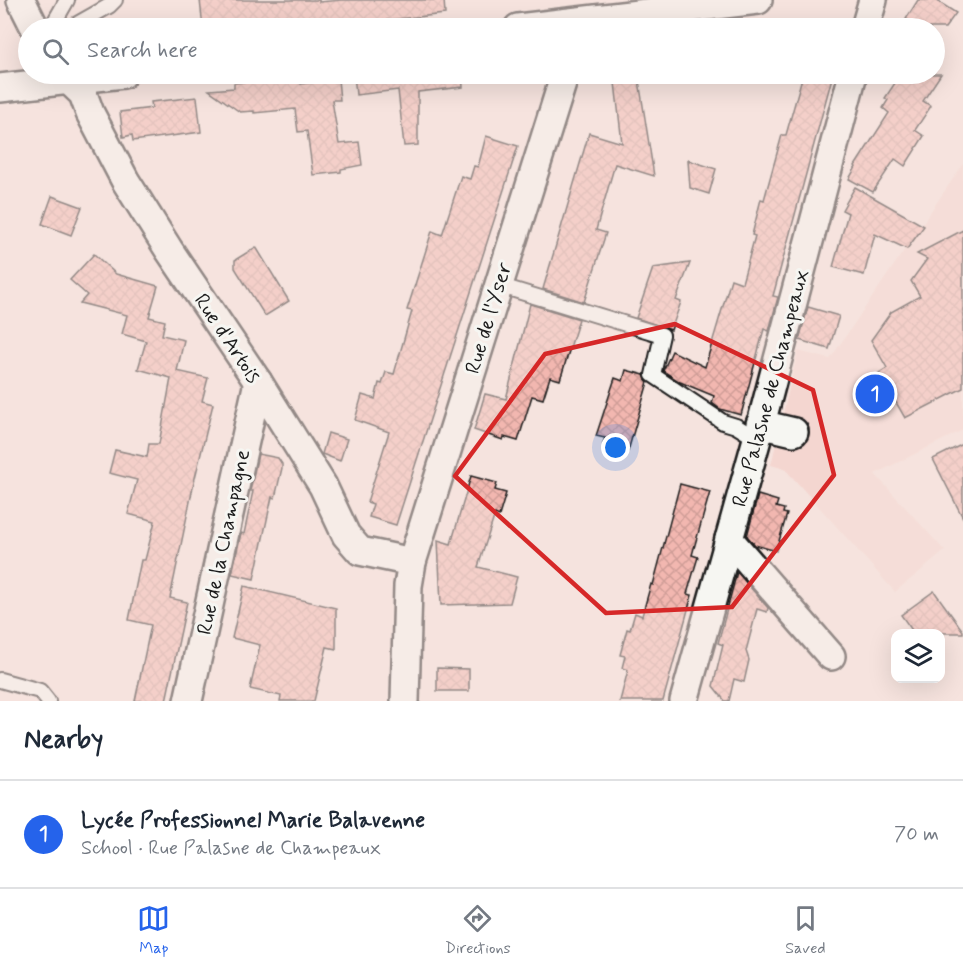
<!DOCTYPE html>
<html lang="en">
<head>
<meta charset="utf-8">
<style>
  :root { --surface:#fff; --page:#f6f6f7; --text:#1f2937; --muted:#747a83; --line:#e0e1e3; --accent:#2563eb }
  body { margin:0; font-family:Mynerve,sans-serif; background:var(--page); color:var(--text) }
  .controls { position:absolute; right:18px; bottom:18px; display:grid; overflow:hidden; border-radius:12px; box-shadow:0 6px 24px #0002 }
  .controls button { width:54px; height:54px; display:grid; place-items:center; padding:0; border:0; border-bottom:2px solid var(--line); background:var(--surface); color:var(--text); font:30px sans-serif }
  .you { position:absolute; left:616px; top:448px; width:21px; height:21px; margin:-15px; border:4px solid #fff; border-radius:50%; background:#1a73e8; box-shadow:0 0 0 9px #1a73e833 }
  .badge { display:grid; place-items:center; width:39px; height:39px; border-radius:50%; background:var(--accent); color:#fff; font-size:20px; font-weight:700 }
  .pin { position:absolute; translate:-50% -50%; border:3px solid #fff; box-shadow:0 2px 6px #0006 }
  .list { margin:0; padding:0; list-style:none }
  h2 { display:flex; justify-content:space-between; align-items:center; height:78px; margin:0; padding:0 24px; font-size:26px }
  h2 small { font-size:20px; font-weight:400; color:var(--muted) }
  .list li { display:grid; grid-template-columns:39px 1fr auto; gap:18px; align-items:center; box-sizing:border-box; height:108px; padding:0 24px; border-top:2px solid var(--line) }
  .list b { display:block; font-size:22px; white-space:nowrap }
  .list p { margin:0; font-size:20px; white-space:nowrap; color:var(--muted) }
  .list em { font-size:20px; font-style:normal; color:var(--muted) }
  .icon { flex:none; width:33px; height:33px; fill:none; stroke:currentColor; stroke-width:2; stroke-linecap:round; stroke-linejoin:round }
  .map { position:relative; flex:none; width:963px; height:701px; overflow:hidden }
  .search { position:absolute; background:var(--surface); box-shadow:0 6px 24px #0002; left:18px; right:18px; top:18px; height:66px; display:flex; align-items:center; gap:15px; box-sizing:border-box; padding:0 21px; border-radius:33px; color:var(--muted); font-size:22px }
  .sheet { height:186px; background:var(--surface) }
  nav { display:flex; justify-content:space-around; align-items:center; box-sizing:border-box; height:84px; border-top:2px solid var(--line); background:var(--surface); font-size:16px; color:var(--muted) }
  nav a { display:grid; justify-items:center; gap:3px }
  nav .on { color:var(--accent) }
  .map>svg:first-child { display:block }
  .built { fill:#f4d6d0 }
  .building { fill:url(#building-cross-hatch); stroke:#1c1c1c; stroke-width:1.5 }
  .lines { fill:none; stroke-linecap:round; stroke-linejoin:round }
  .lane-casing { stroke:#1c1c1c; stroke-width:18 }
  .street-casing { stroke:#1c1c1c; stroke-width:32 }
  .lane { stroke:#f6f6f2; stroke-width:14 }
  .street { stroke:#f6f6f2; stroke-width:27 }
  .marked { fill:none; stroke:#d62828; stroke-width:4.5; stroke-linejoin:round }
  .labels { text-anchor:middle; stroke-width:6; stroke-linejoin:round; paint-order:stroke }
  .street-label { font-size:21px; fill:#1c1c1c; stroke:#f6f6f2 }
</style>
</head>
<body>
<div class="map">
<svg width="963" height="701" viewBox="0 0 963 701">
  <defs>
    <pattern id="building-cross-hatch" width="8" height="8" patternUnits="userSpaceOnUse" patternTransform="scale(1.5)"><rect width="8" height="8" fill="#f2b7b0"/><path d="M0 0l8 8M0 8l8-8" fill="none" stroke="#cf9d97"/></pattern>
  </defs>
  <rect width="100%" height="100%" fill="#f5e3de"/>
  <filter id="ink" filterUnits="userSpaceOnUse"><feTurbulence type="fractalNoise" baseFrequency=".0167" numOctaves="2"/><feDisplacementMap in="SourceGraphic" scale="12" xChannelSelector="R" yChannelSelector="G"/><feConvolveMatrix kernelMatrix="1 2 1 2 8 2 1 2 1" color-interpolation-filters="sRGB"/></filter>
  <g filter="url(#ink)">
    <path class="built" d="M 963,164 L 963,430 L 875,474 L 945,551 L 895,592 L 785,469 L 771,465 L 798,351 L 830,359 Z"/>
    <g class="building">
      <path d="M 200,0 L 319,0 L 319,2 L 341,0 L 444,0 L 445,14 L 313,28 L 290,28 L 289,21 L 203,28 Z"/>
      <path d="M 918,0 L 936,0 L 956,13 L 945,28 L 921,28 L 906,19 Z"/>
      <path d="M 354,74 L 462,74 L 463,87 L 418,92 L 418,145 L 404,146 L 398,90 L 356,95 Z"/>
      <path d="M 614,74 L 638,74 L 654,176 L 615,164 L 596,230 L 606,233 L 584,302 L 543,289 L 589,133 L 622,143 Z"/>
      <path d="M 803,74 L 833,74 L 773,296 L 778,297 L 769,331 L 764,329 L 741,415 L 720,409 L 712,403 L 714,396 L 680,382 L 663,371 L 672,351 L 705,367 L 731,279 L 742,283 L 755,236 L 752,235 L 761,199 L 764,200 L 782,135 L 786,135 Z"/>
      <path d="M 901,74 L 941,74 L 923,101 L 931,106 L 915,130 L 924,136 L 905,166 L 895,159 L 873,192 L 849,179 L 856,167 L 855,166 L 889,113 L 883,108 L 888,100 L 885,98 Z"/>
      <path d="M 301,75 L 301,84 L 338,79 L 340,100 L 332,100 L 339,144 L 359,142 L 362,165 L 341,169 L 341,172 L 313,175 L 307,131 L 298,132 L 295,109 L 254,113 L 254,111 L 240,112 L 209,90 L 234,88 L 234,83 Z"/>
      <path d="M 197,97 L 201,132 L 133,141 L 132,135 L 123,137 L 120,112 L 152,108 L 151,102 Z"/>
      <path d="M 486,136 L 518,146 L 396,525 L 369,517 L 373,504 L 367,502 L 389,432 L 355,420 L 362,395 L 375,399 L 379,383 L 382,384 L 386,372 L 394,374 L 412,311 L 407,310 L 432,231 L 442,235 L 461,176 L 470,179 L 474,166 L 478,167 Z"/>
      <path d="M 688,160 L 716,169 L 709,194 L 690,188 Z"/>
      <path d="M 855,187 L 924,226 L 907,249 L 875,234 L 864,275 L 833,267 L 848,213 L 842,210 Z"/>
      <path d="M 52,196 L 82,207 L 71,235 L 42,224 Z"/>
      <path d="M 963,230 L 963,388 L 905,418 L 879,373 L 887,368 L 871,340 L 891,312 L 920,296 L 911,281 L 927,259 L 917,254 Z"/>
      <path d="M 256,247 L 289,301 L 265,316 L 235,268 L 235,260 Z"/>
      <path d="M 94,254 L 116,274 L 158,286 L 149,317 L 165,321 L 162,335 L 184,340 L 177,371 L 208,378 L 202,401 L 213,404 L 194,482 L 170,598 L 187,602 L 166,701 L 135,701 L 151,625 L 129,620 L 141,560 L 145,560 L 155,521 L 128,514 L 137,480 L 109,473 L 115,450 L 147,457 L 149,444 L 159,444 L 171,378 L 138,369 L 146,341 L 122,334 L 127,315 L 80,303 L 87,295 L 70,280 Z"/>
      <path d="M 690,263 L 676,300 L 681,302 L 671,330 L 636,318 L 653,268 Z"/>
      <path d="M 530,304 L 579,319 L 560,380 L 550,377 L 543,399 L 532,396 L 518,441 L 504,437 L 503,440 L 474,430 L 485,394 L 506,399 Z"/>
      <path d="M 808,307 L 839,316 L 829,349 L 799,340 Z"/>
      <path d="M 626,370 L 644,375 L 648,382 L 628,451 L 603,444 L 605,438 L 596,436 L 615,378 L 623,381 Z"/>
      <path d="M 328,433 L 347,439 L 340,461 L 322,454 Z"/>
      <path d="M 963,444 L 963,518 L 933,459 Z"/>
      <path d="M 258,454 L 278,458 L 282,464 L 282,468 L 275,498 L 272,497 L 254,579 L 232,574 L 241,533 L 244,534 L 253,491 L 250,491 Z"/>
      <path d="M 471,476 L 497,483 L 495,490 L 506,493 L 499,516 L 495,514 L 478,567 L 517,577 L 510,603 L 441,605 L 438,540 L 451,544 Z"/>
      <path d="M 680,484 L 710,492 L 692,555 L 698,557 L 687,594 L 692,595 L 663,701 L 620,701 L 628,670 L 622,668 L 625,656 L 620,655 L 627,629 L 630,630 L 635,613 L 642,616 L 651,584 L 653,585 Z"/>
      <path d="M 758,495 L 778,501 L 776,507 L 784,509 L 783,513 L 787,514 L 776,551 L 755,545 L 747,536 Z"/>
      <path d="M 737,572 L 768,608 L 767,612 L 757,609 L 746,651 L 749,660 L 744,682 L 734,679 L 729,701 L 725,701 L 713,686 L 723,645 L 718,643 Z"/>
      <path d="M 244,586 L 336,608 L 336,649 L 327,647 L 314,701 L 280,701 L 281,696 L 250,689 L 260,645 L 232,638 Z"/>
      <path d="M 934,591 L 963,631 L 963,633 L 914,633 L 901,615 Z"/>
      <path d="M 437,668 L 469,669 L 469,691 L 437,691 Z"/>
    </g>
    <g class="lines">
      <g class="lane-casing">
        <g id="lane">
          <path d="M 51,28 L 67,0"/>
          <path d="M 70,28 L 109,6 L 115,0"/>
          <path d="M 498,285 L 662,335 L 653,375 L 723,422 L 736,426 L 757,439"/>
          <path d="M 0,680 L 40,691 L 48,701"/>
        </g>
      </g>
      <g class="street-casing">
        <g id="street">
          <path d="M 21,0 L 35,28"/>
          <path d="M 518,28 L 758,0"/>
          <path d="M 865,28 L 873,0"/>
          <path d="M 62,74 L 83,94 L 90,113 L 125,180 L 169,250 L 258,382 L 323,486 L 346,535 L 360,551 L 412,562"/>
          <path d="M 0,88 L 123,74"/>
          <path d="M 760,424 L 794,432"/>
          <path d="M 729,539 L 831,656"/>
          <path d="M 188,701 L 258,382"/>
          <path d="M 405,701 L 408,586 L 412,562 L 565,74"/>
          <path d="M 684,701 L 757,439 L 853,74"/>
        </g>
      </g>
      <use href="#lane" class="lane"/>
      <use href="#street" class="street"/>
    </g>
  </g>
  <path d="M0 0H963V701H0ZM 675,324 L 813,390 L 834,475 L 732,607 L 606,613 L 455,476 L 545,354 Z" fill="#f5e3de" fill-opacity=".55" fill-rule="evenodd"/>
  <path class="marked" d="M 675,324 L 813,390 L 834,475 L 732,607 L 606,613 L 455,476 L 545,354 Z"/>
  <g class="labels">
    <g class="street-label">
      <text transform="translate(488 318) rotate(-73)" y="7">Rue de l'Yser</text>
      <text transform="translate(228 338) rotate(56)" y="7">Rue d'Artois</text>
      <text transform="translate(770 388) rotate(-75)" y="7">Rue Palasne de Champeaux</text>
      <text transform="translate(223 542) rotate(-78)" y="7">Rue de la Champagne</text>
    </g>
  </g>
</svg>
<div class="controls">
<button><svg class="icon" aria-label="layers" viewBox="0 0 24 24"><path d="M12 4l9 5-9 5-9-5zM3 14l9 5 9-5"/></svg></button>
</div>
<div class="you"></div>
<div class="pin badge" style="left:875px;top:394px">1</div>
<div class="search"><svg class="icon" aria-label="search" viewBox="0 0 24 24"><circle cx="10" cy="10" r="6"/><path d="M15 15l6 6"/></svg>Search here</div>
</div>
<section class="sheet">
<h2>Nearby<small></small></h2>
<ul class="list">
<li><span class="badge">1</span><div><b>Lycée Professionnel Marie Balavenne</b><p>School · Rue Palasne de Champeaux</p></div><em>70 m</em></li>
</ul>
</section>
<nav>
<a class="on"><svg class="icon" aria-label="map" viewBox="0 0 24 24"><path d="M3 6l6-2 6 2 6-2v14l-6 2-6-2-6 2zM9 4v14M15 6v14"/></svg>Map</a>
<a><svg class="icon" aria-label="directions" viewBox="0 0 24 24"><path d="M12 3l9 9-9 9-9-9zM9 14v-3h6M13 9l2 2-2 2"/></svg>Directions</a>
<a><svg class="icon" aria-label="saved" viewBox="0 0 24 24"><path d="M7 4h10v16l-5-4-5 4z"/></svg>Saved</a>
</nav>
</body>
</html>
